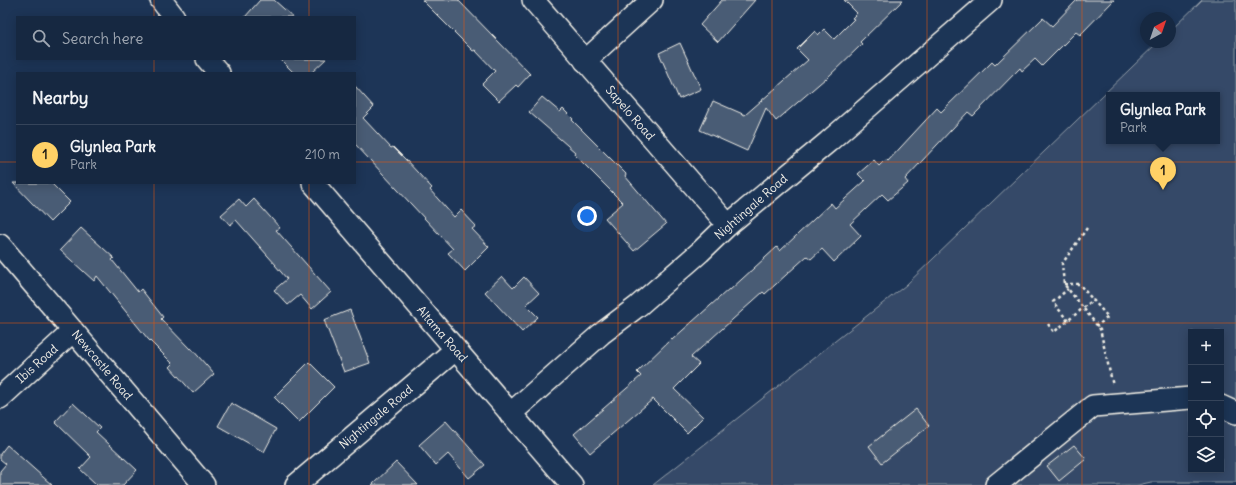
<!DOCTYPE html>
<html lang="en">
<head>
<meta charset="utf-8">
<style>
  :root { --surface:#162841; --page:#1f3048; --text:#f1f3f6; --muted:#9ea6b1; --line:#35445a; --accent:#ffd166 }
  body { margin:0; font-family:Delius,sans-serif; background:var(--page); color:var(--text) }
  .controls { position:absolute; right:12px; bottom:12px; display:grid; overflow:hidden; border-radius:0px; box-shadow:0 2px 10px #0003 }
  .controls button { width:36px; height:36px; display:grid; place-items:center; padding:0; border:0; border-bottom:1px solid var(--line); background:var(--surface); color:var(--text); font:20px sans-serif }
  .compass { position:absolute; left:1140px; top:12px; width:36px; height:36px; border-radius:50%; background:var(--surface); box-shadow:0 2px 10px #0003; rotate:40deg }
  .you { position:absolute; left:587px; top:216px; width:14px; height:14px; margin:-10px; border:3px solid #fff; border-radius:50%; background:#1a73e8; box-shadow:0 0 0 6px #1a73e833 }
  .badge { display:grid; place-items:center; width:26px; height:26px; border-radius:50%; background:var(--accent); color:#111; font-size:13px; font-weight:700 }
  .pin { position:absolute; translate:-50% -33px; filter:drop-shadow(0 1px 2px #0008) }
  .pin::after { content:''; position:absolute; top:21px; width:14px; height:12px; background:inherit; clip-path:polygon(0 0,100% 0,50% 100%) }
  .popup { position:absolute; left:1106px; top:92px; width:114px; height:52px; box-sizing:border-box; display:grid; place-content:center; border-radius:0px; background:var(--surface); filter:drop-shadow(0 1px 3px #0005); font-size:13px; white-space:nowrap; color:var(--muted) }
  .popup b { font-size:15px; color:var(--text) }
  .popup::after { content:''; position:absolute; left:50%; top:100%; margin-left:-8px; border:8px solid transparent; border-top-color:var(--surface) }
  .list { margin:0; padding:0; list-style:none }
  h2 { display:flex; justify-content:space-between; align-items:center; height:52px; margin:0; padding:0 16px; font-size:17px }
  h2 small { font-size:13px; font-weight:400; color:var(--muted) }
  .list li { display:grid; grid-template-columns:26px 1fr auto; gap:12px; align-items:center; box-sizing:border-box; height:60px; padding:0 16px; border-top:1px solid var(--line) }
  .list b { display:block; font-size:15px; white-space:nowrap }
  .list p { margin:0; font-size:13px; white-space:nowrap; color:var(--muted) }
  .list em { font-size:13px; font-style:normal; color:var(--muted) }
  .icon { flex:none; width:22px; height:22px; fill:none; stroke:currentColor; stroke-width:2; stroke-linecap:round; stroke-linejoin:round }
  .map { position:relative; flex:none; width:1236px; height:485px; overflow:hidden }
  .search { position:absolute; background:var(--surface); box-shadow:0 2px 10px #0003; left:16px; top:16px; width:340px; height:44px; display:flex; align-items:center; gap:10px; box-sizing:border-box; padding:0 14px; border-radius:0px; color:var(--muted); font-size:15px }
  .panel { position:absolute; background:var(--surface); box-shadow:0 2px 10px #0003; left:16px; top:72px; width:340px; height:112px; border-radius:0px }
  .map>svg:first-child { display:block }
  .green { fill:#354a67; stroke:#949ea8; fill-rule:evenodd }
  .building { fill:#485b74; stroke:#f4f1e8 }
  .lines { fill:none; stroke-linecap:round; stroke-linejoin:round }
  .minor-casing { stroke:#f4f1e8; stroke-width:24 }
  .path { stroke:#f4f1e8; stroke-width:2.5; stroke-dasharray:3 3; stroke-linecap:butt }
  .minor { stroke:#1d3557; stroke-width:21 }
  .grid { fill:none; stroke:#e8590c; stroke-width:1; stroke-opacity:0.55 }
  .labels { text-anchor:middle; stroke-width:4; stroke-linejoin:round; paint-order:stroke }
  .street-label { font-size:12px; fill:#f4f1e8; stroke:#1d3557 }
</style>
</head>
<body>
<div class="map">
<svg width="1236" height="485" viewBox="0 0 1236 485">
  <rect width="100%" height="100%" fill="#1d3557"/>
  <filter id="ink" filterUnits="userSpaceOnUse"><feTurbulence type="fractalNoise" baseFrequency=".025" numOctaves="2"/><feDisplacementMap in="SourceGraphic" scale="8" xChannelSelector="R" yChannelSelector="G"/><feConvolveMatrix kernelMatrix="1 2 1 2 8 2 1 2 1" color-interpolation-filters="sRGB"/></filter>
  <g filter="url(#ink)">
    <path class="green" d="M 1202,0 L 1236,0 L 1236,482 L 1151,482 L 1138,485 L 653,485 L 906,285 L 1158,42 L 1170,42 L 1170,31 ZM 1109,95 L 1217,95 L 1217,141 L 1109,141 ZM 1191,332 L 1221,332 L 1221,470 L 1191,470 Z"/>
    <g class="building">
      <path d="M 260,0 L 274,0 L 293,17 L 245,17 Z"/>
      <path d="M 422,0 L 458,0 L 530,74 L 518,87 L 516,85 L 499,101 L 482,84 L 495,71 L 475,50 L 473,51 Z"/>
      <path d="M 722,0 L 755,0 L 718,42 L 700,25 Z"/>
      <path d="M 844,0 L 903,0 L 860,42 L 862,44 L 826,79 L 826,78 L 776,121 L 766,108 L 747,151 L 700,130 L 713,101 L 745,115 L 808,60 L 797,49 L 815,31 L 818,35 L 824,29 L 834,39 L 854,19 L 852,18 L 857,13 Z"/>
      <path d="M 1077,0 L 1114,0 L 1080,35 L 1076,32 L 1042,66 L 1035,59 L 1022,71 L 1020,68 L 973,116 L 968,112 L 905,179 L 908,183 L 888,200 L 882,194 L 850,224 L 861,236 L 834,262 L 822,249 L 811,259 L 807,256 L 765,294 L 763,292 L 691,357 L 699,364 L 674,389 L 703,417 L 687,433 L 653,399 L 590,453 L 574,434 L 641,376 L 637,372 L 672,338 L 673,339 L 729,289 L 730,290 L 777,247 L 780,251 L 831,203 L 835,208 L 865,181 L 858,174 L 874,160 L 879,166 L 886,159 L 888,161 L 937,108 L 941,112 L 992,62 L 995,65 L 1043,18 L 1052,26 Z"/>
      <path d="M 680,43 L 701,89 L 679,99 L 659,53 Z"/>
      <path d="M 280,59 L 326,59 L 311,73 L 294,73 Z"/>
      <path d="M 355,86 L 374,107 L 363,118 L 391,148 L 393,147 L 405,159 L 432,188 L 430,190 L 454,217 L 461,210 L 476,226 L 472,229 L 489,247 L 465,271 L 448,253 L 453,249 L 355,144 Z"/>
      <path d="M 542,97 L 560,112 L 563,109 L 573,119 L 572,120 L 626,174 L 625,176 L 666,224 L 634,251 L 605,218 L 623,203 L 574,154 L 575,152 L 529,112 Z"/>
      <path d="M 13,183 L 51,183 L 70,202 L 50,222 Z"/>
      <path d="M 239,199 L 246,207 L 254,199 L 280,228 L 276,230 L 331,292 L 312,309 L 300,295 L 288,305 L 274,290 L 287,279 L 275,265 L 276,265 L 236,220 L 230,225 L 221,215 Z"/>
      <path d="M 81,228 L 114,258 L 112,260 L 138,292 L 141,289 L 163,317 L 161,319 L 190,349 L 191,348 L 214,374 L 193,393 L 170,367 L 173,364 L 148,339 L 97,276 L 94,281 L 60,250 Z"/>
      <path d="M 502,276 L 513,288 L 524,277 L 539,293 L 526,305 L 538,317 L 522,332 L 485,292 Z"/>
      <path d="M 350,310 L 370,363 L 344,372 L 324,320 Z"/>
      <path d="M 309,362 L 334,387 L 299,422 L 274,397 Z"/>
      <path d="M 73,403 L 100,428 L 96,432 L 137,470 L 123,485 L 97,485 L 80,469 L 91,457 L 55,422 Z"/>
      <path d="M 231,403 L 276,429 L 264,452 L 218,426 Z"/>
      <path d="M 916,409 L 929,426 L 882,463 L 869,446 Z"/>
      <path d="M 446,421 L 485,465 L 469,478 L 448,454 L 436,465 L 419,445 Z"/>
      <path d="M 7,445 L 52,485 L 0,485 L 0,471 L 6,464 L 0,459 L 0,454 Z"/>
      <path d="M 1074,445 L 1086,459 L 1059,481 L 1047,466 Z"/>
      <path d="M 396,462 L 418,485 L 372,485 Z"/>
    </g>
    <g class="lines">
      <g class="minor-casing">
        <g id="minor">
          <path d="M 161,0 L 174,17"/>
          <path d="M 533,0 L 728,225"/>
          <path d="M 207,59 L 219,73"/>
          <path d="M 585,61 L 652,0"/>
          <path d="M 313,183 L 572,485"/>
          <path d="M 0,245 L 204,485"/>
          <path d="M 0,398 L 73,331"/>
          <path d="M 1221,406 L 1236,413"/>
          <path d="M 510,414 L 601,334 L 638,306 L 700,252 L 728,225 L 828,142 L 991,0"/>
          <path d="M 296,485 L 455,350"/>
          <path d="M 996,485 L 1093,406 L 1191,398"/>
        </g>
      </g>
      <g class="path">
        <path d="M 1087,228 L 1062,264 L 1064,284 L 1100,329 L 1113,386"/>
        <path d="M 1064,284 L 1079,284 L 1108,317 L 1097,326"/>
        <path d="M 1068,321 L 1053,302 L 1068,289"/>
        <path d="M 1048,324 L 1054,332 L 1093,300"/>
      </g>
      <use href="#minor" class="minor"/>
    </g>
  </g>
  <path class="grid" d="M 154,0 L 154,17M 309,0 L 309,17M 464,0 L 464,485M 618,0 L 618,485M 772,0 L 772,485M 927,0 L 927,485M 1082,0 L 1082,485M 154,59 L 154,73M 309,59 L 309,73M 0,162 L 17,162M 355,162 L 1236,162M 154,183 L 154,485M 309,183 L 309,485M 0,323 L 1236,323"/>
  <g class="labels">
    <g class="street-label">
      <text transform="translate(630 113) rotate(49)" y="4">Sapelo Road</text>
      <text transform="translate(751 207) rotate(-41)" y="4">Nightingale Road</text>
      <text transform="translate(442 334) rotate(49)" y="4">Altama Road</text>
      <text transform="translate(37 364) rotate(-42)" y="4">Ibis Road</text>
      <text transform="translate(102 365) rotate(50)" y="4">Newcastle Road</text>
      <text transform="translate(376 417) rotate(-40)" y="4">Nightingale Road</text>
    </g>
  </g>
</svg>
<div class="controls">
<button>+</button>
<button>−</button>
<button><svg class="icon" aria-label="locate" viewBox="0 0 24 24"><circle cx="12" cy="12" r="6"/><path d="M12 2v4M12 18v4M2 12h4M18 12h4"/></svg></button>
<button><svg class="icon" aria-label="layers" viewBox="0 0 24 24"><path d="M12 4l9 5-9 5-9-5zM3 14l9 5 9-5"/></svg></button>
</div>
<svg class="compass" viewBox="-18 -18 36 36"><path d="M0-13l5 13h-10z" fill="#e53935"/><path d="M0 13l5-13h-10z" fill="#9ea6b1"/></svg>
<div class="you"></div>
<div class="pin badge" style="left:1163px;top:190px">1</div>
<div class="popup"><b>Glynlea Park</b>Park</div>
<div class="search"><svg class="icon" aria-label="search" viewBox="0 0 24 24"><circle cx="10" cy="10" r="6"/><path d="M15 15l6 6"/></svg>Search here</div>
<section class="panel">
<h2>Nearby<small></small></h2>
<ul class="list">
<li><span class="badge">1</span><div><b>Glynlea Park</b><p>Park</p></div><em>210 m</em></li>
</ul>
</section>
</div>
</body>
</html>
